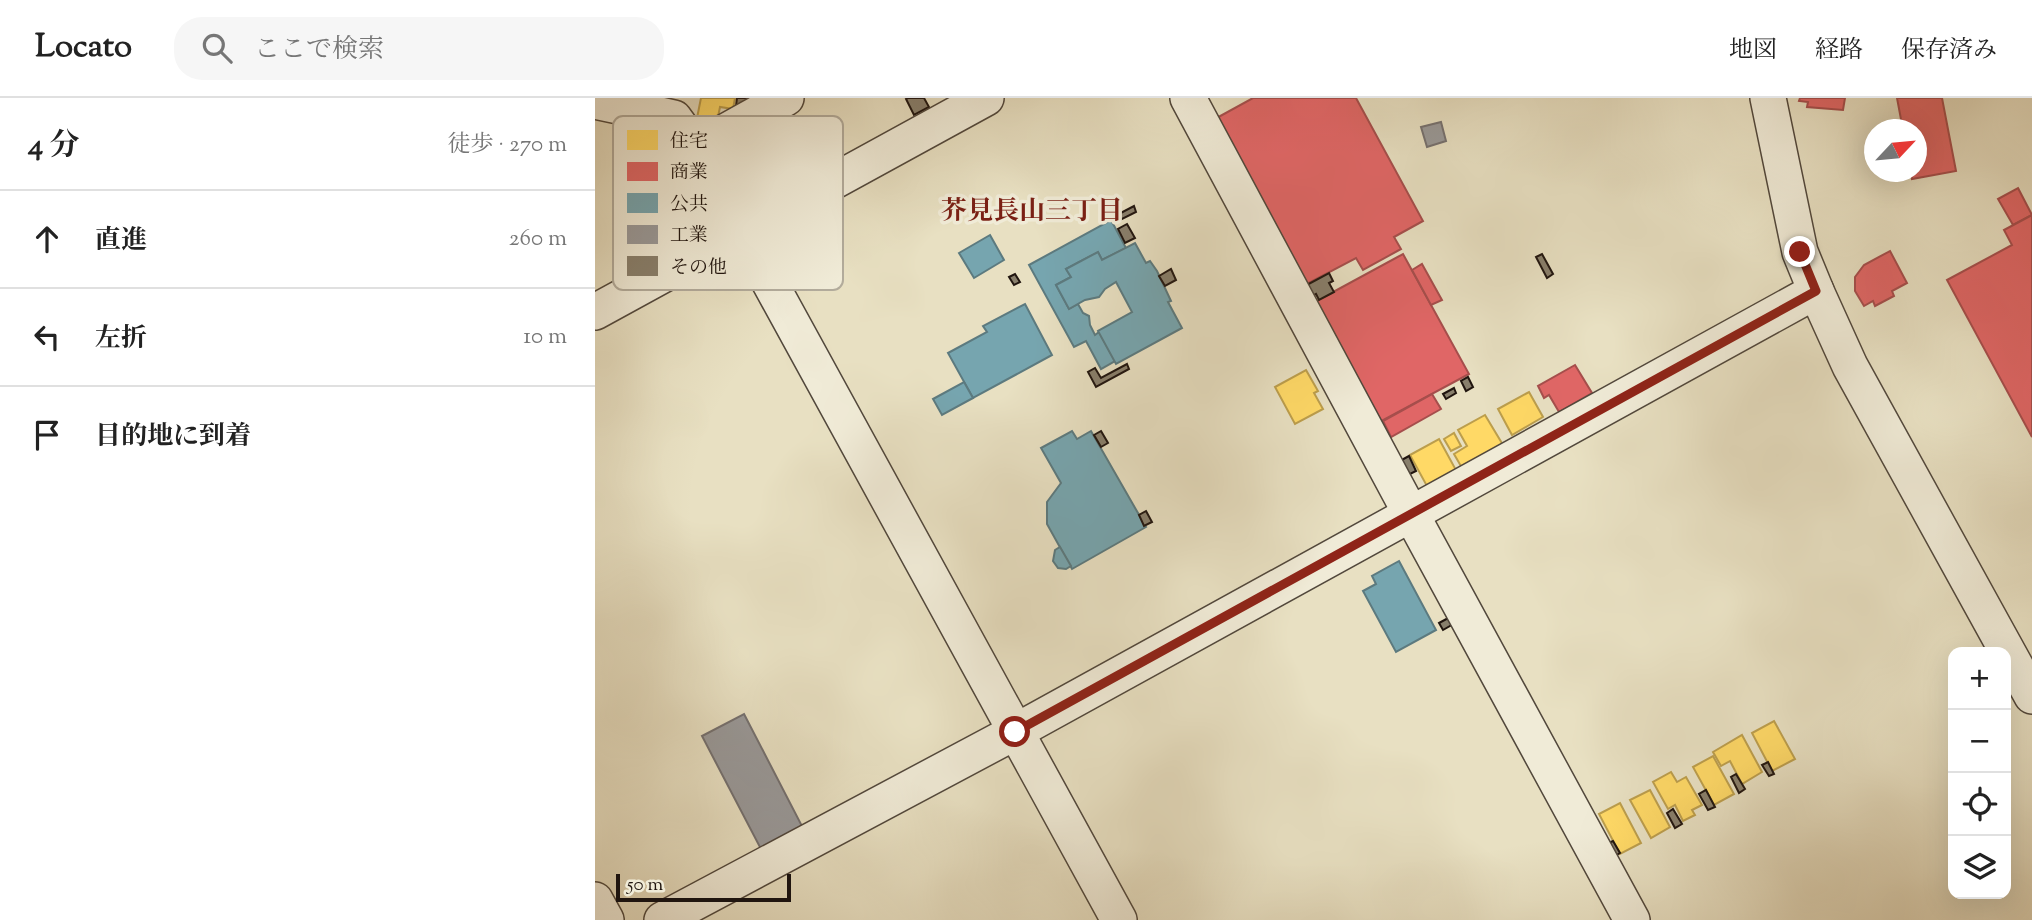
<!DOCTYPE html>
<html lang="ja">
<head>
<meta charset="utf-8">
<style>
  :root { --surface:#fff; --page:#f6f6f6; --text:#222; --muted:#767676; --line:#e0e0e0 }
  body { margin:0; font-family:"Sorts Mill Goudy","Noto Serif JP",serif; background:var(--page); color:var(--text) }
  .controls { position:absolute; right:21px; bottom:21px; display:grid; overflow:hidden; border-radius:14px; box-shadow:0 7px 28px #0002 }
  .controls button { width:63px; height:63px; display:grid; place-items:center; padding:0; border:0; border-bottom:2px solid var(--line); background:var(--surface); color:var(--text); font:35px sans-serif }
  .compass { position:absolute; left:1269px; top:21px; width:63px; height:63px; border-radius:50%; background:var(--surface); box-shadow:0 7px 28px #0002; rotate:64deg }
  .scale { position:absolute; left:21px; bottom:18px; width:175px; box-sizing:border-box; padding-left:7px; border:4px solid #20150f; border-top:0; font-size:19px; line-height:24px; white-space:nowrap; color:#20150f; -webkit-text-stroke:5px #f0ebd7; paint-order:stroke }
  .stop { position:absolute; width:21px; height:21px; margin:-16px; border:5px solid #8f2418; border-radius:50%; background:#fff }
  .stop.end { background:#8f2418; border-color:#fff; box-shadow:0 2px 7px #0008 }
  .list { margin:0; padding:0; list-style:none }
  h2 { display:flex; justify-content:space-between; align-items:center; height:91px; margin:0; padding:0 28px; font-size:30px }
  h2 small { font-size:23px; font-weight:400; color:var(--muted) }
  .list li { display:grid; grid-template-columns:46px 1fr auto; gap:21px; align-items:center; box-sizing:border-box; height:98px; padding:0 28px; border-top:2px solid var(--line) }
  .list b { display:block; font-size:26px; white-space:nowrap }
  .list em { font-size:23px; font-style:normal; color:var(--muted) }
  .icon { flex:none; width:38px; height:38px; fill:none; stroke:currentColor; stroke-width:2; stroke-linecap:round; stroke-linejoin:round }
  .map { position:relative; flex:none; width:1437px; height:822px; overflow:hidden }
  header { display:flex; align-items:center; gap:42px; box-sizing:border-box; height:98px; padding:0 35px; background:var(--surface); border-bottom:2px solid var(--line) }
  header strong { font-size:33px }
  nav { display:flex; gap:38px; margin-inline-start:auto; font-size:24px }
  .search { width:490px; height:63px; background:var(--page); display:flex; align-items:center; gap:18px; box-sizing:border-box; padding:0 24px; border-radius:28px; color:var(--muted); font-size:26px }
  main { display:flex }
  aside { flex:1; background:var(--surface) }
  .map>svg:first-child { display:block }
  .homes { fill:#ffd966; stroke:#bc9e4c; stroke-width:2 }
  .shops { fill:#e06666; stroke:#a64e4c; stroke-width:2 }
  .public { fill:#76a5af; stroke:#5c7a7f; stroke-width:2 }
  .industry { fill:#999; stroke:#757170; stroke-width:2 }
  .building { fill:#887f6c; stroke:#20150f; stroke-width:2 }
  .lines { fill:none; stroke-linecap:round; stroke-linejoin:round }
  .minor-casing { stroke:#52483c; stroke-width:38 }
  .minor { stroke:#f0ebd7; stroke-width:35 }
  .route { stroke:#8f2418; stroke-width:9 }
  .labels { text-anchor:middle; stroke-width:7; stroke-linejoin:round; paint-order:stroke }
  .neighbourhood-label { font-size:26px; font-weight:bold; fill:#7a1f14; stroke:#f0ebd7 }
  .key { fill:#f0ebd7; stroke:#b2ab9b; stroke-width:2 }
  .key-label { font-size:19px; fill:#20150f }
</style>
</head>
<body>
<header>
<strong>Locato</strong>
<div class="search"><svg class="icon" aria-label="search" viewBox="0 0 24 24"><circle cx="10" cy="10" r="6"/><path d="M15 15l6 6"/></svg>ここで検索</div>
<nav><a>地図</a><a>経路</a><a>保存済み</a></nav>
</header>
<main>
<aside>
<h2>4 分<small>徒歩 · 270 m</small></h2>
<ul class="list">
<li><svg class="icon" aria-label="ahead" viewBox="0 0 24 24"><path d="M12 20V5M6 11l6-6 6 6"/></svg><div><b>直進</b></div><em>260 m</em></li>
<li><svg class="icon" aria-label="left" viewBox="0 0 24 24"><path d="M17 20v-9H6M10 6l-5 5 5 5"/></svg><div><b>左折</b></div><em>10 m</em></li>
<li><svg class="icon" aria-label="arrive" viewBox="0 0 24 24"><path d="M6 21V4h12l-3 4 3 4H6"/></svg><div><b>目的地に到着</b></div></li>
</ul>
</aside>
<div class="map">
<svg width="1437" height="822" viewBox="0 0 1437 822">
  <rect width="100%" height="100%" fill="#e8e0c2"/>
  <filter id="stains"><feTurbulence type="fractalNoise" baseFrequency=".00286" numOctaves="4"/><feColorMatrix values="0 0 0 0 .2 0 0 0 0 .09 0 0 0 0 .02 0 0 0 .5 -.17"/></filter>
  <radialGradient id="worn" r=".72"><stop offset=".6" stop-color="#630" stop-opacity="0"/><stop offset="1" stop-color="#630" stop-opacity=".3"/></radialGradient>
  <g class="homes">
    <path d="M 106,0 L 140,0 L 138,11 L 125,9 L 122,24 L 102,20 Z"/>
    <path d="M 711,272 L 723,293 L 719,295 L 728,311 L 700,326 L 680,289 Z"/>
    <path d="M 934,294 L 948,319 L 917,337 L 903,311 Z"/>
    <path d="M 890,317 L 908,347 L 867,370 L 859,356 L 872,348 L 863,332 Z"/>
    <path d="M 859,335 L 866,348 L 856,353 L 849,341 Z"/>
    <path d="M 844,341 L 862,374 L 833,390 L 815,357 Z"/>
    <path d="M 1179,623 L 1200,661 L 1177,673 L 1157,635 Z"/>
    <path d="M 1147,637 L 1167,674 L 1147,686 L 1135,663 L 1126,668 L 1118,654 Z"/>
    <path d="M 1118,658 L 1139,696 L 1119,707 L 1098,669 Z"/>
    <path d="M 1076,674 L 1082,684 L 1091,679 L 1107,707 L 1097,712 L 1100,717 L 1088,723 L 1080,707 L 1073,711 L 1058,684 Z"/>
    <path d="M 1055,692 L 1075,729 L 1056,740 L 1035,702 Z"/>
    <path d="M 1025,705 L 1046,745 L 1025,756 L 1004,716 Z"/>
  </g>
  <g class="shops">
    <path d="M 658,0 L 761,0 L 828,123 L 799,139 L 806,151 L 768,172 L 761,160 L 708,188 L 618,22 Z"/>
    <path d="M 1205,0 L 1250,0 L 1248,12 L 1212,9 L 1213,4 L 1204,3 Z"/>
    <path d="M 1302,0 L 1347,0 L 1361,73 L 1317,81 L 1316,74 L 1322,74 L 1322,32 L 1308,32 Z"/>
    <path d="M 1423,90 L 1437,117 L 1418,127 L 1403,101 Z"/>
    <path d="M 1437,117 L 1437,339 L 1352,182 L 1417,147 L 1409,132 Z"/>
    <path d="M 1295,153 L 1312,185 L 1297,193 L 1299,198 L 1280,208 L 1278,203 L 1269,208 L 1260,193 L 1260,179 L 1269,167 Z"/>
    <path d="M 808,156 L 874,276 L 781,326 L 716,206 Z"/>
    <path d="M 827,166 L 847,202 L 836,207 L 817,172 Z"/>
    <path d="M 980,267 L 997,295 L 964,314 L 954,297 L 949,300 L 943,288 Z"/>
    <path d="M 837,296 L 846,311 L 796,339 L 788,323 Z"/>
  </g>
  <g class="public">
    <path d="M 516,122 L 531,150 L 507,162 L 503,154 L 471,171 L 476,179 L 461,187 L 474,211 L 483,206 L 488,215 L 494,218 L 495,227 L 500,237 L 504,234 L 520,263 L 506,271 L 491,243 L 479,249 L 434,167 Z"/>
    <path d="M 395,137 L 409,162 L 379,180 L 364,155 Z"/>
    <path d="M 540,145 L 551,165 L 555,163 L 562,173 L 576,203 L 573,204 L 587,230 L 521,266 L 503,233 L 537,214 L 521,184 L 510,191 L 504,199 L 490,202 L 474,211 L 461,187 L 476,179 L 471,171 L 503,154 L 507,162 Z"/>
    <path d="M 430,206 L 457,257 L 378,300 L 353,255 L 392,234 L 388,228 Z"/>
    <path d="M 369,284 L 378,300 L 347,317 L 338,301 Z"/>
    <path d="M 477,333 L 482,341 L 496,333 L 551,429 L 477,471 L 452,426 L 452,404 L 466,385 L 446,350 Z"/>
    <path d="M 465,449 L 476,468 L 471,471 L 463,470 L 458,463 L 460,452 Z"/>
    <path d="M 804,463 L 841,532 L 801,554 L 768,493 L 781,486 L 777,478 Z"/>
  </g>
  <g class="industry">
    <path d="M 846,24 L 851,43 L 832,49 L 826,29 Z"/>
    <path d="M 149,616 L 209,732 L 167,753 L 107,638 Z"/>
  </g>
  <g class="building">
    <path d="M 142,0 L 168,0 L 140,16 Z"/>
    <path d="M 313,0 L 329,0 L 334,9 L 319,17 L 311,1 Z"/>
    <path d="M 539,108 L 541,114 L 523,123 L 520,118 Z"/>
    <path d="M 532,126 L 540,140 L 530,145 L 523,131 Z"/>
    <path d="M 947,156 L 958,176 L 952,180 L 941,159 Z"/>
    <path d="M 576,171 L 581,182 L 570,188 L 564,178 Z"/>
    <path d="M 734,175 L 738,183 L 734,185 L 739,194 L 724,202 L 721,196 L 714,200 L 708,189 Z"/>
    <path d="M 420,176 L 425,184 L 419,187 L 414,179 Z"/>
    <path d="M 532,266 L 534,271 L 501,289 L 493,274 L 500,270 L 506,280 Z"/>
    <path d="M 873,279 L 878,289 L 871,293 L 866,283 Z"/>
    <path d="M 859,290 L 861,295 L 851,301 L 848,296 Z"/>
    <path d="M 506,333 L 513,345 L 506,349 L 499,337 Z"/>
    <path d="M 814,358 L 821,373 L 811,378 L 803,364 Z"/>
    <path d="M 551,413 L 557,424 L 549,428 L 544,417 Z"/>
    <path d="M 857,518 L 860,525 L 848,532 L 844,525 Z"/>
    <path d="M 1173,664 L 1179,676 L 1174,678 L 1167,667 Z"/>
    <path d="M 1141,676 L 1150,691 L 1144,695 L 1136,679 Z"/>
    <path d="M 1111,692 L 1120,709 L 1113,712 L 1104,696 Z"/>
    <path d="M 1078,711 L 1087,726 L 1080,730 L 1072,715 Z"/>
    <path d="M 1018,743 L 1025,755 L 1018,759 L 1011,746 Z"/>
  </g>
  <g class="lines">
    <g class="minor-casing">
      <g id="minor">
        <path d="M 593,0 L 816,416 L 1037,822"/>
        <path d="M 1173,0 L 1205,154 L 1221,193 L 1255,268 L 1437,598"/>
        <path d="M 0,3 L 79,20 L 101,50 L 524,822"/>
        <path d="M 101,50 L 191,0"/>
        <path d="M 0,214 L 391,0"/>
        <path d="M 0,802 L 11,822"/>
        <path d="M 67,822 L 420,634 L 1221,193"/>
      </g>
    </g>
    <use href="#minor" class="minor"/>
  </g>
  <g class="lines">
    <path class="route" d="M 420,634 L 1221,193 L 1205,154"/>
  </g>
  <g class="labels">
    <g class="neighbourhood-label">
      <text x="437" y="121">芥見長山三丁目</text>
    </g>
  </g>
  <rect x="18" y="18" width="230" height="174" rx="10" class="key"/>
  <rect x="32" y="32" width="31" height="20" fill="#ffd966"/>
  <rect x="32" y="64" width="31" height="19" fill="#e06666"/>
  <rect x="32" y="95" width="31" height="20" fill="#76a5af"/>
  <rect x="32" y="127" width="31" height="19" fill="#999"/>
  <rect x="32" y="158" width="31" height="20" fill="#887f6c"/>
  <g class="key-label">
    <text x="75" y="49">住宅</text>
    <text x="75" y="80">商業</text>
    <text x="75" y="112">公共</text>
    <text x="75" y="143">工業</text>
    <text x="75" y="175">その他</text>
  </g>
  <rect width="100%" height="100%" filter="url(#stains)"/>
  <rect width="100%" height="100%" fill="url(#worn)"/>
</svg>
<div class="controls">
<button>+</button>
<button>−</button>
<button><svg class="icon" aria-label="locate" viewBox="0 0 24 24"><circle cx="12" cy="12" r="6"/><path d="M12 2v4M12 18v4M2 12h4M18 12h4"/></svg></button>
<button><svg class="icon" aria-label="layers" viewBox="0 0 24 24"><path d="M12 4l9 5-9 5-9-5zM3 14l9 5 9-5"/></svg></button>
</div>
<svg class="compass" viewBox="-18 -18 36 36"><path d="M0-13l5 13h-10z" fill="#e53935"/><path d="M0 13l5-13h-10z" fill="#767676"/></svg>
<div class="scale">50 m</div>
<div class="stop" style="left:420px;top:634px"></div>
<div class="stop end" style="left:1205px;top:154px"></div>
</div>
</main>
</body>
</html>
